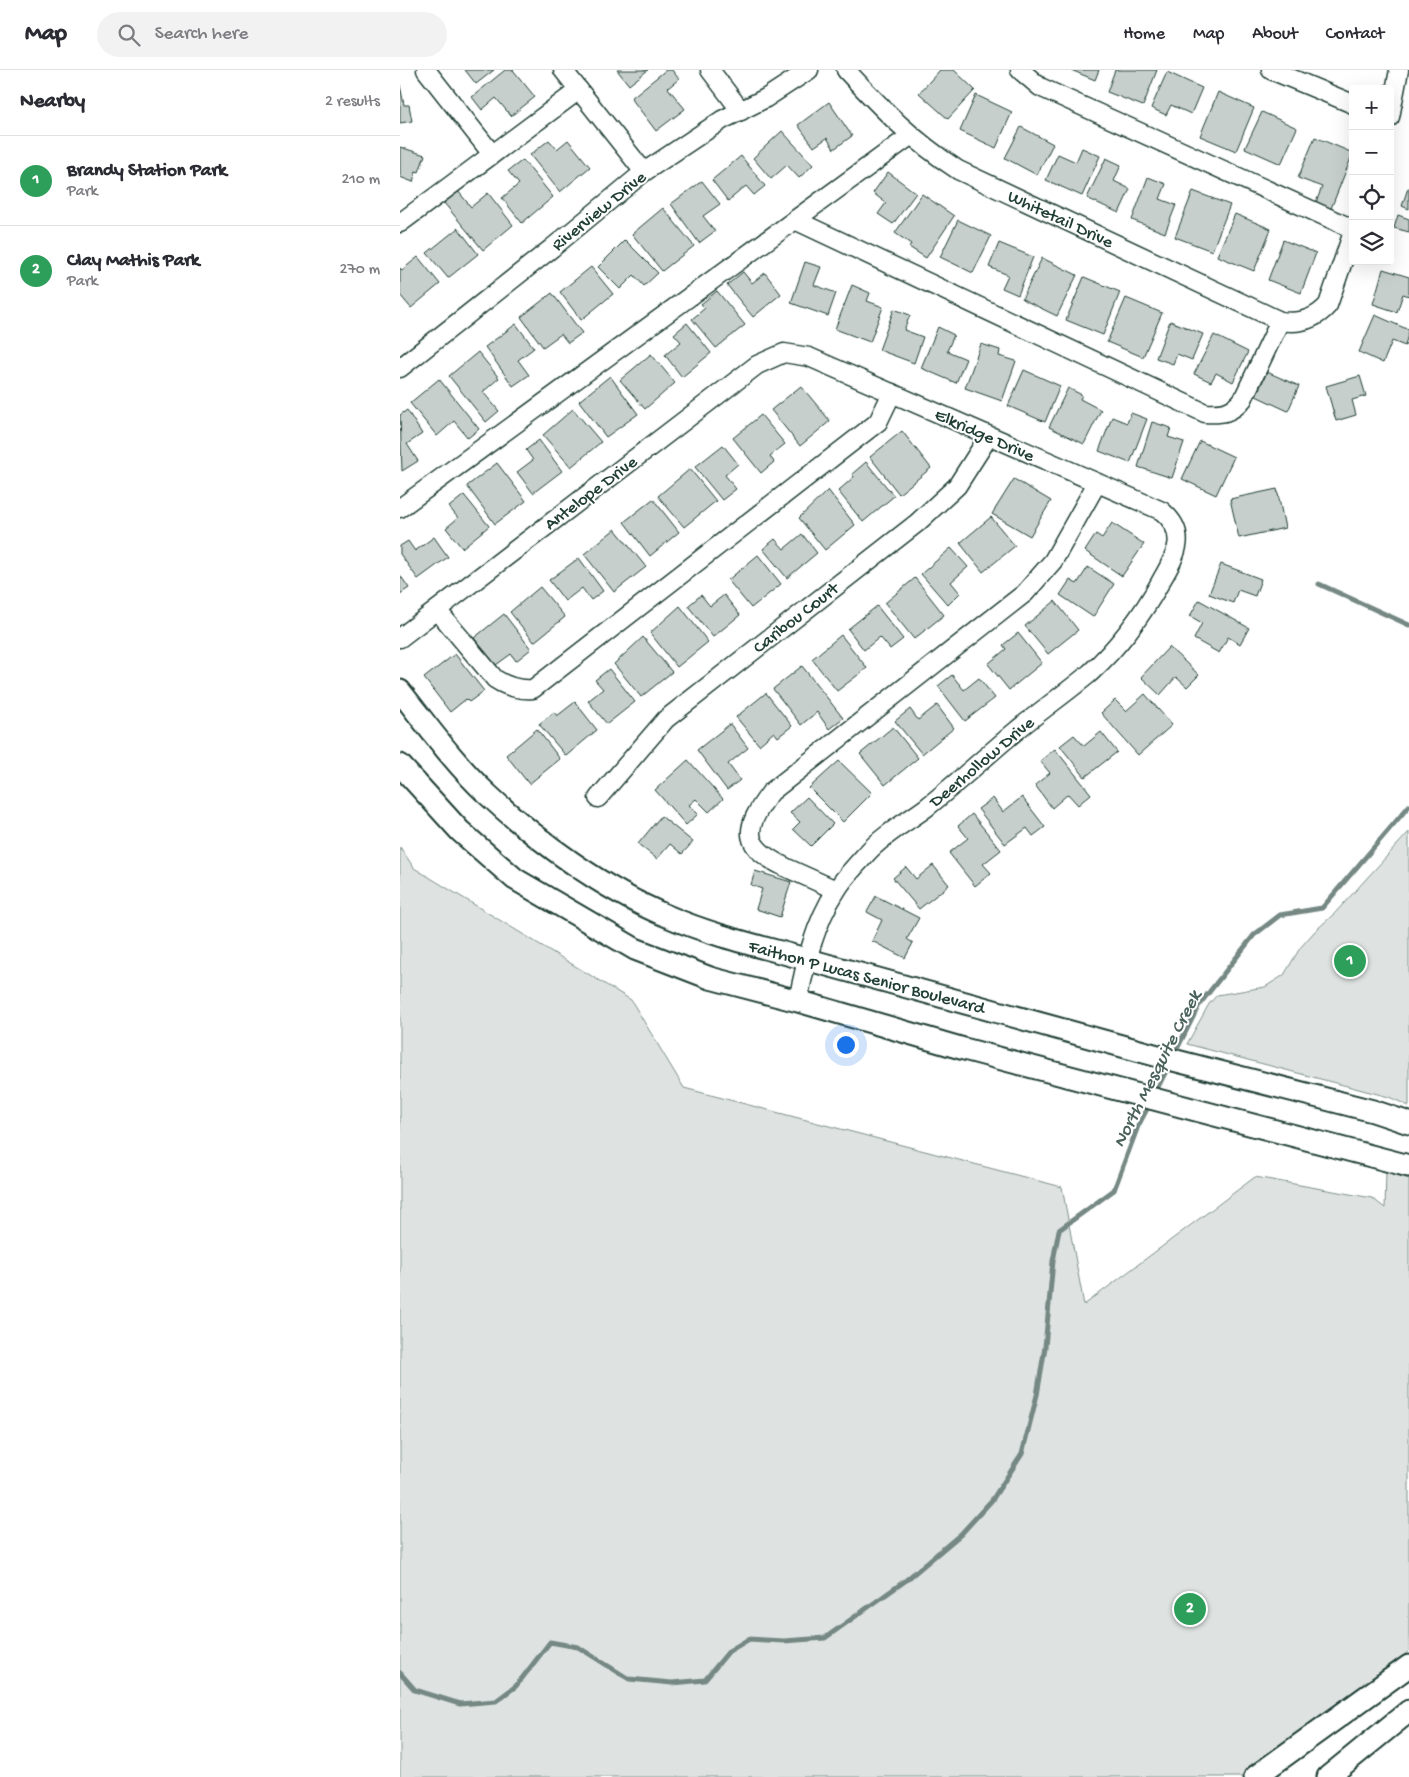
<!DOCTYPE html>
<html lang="en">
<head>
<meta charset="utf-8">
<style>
  :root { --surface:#fff; --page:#f2f2f3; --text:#2b2b33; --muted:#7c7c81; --line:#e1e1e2; --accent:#1a73e8 }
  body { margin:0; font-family:"Gochi Hand",sans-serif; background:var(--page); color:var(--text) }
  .controls { position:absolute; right:15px; top:15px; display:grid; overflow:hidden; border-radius:5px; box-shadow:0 5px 20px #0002 }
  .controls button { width:45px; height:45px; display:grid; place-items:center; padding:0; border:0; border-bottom:1px solid var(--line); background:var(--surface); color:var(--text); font:25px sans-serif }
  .you { position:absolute; left:445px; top:974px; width:18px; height:18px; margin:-12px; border:4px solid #fff; border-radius:50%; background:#1a73e8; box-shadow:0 0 0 8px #1a73e833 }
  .badge { display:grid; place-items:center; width:32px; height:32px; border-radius:50%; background:var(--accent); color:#fff; font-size:16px; font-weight:700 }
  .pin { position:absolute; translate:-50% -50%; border:2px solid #fff; box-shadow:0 1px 5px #0006 }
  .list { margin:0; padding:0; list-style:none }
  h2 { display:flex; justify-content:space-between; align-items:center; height:65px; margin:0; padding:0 20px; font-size:21px }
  h2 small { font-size:16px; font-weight:400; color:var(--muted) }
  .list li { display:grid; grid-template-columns:32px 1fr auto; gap:15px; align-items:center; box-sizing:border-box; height:90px; padding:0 20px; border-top:1px solid var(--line) }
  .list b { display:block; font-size:19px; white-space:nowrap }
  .list p { margin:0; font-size:16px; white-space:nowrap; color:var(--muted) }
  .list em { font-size:16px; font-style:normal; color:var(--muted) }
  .icon { flex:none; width:28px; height:28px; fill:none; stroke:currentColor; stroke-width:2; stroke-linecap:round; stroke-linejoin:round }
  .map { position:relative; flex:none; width:1009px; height:1707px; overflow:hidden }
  header { display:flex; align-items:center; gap:30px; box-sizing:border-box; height:70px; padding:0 25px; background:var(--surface); border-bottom:1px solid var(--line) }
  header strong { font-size:24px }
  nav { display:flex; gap:28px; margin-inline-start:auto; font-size:18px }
  .search { width:350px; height:45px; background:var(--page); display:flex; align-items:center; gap:12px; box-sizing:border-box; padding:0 18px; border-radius:28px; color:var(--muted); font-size:19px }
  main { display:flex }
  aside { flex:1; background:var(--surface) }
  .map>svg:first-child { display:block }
  .green { fill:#dee3e2; stroke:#7e908b }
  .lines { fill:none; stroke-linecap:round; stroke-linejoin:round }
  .stream { stroke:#758883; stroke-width:5 }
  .building { fill:#c7cfcc; stroke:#1f3d34 }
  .minor-casing { stroke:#1f3d34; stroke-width:21 }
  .major-casing { stroke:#1f3d34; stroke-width:25 }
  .minor { stroke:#fff; stroke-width:18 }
  .major { stroke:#fff; stroke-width:21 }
  .labels { text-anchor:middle; stroke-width:4; stroke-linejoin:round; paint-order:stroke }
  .street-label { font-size:18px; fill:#1f3d34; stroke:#fff }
  .water-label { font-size:19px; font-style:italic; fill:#4a625b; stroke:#fff }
</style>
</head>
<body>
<header>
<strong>Map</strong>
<div class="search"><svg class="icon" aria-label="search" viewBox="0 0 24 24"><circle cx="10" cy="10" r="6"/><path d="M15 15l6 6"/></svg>Search here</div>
<nav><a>Home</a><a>Map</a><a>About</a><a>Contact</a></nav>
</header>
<main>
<aside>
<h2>Nearby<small>2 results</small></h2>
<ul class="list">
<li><span class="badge" style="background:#2e9e5b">1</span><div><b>Brandy Station Park</b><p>Park</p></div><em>210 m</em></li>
<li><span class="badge" style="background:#2e9e5b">2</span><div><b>Clay Mathis Park</b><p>Park</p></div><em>270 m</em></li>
</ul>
</aside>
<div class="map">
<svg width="1009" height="1707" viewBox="0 0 1009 1707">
  <rect width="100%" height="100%" fill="#fff"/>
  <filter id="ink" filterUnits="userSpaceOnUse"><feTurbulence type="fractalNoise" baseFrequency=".02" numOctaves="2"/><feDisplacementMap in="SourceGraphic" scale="10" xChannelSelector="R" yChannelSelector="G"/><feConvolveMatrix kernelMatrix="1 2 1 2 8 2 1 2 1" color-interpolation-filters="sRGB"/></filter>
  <g filter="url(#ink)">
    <g class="green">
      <path d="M 1009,762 L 1009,1036 L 989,1027 L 787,974 L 809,934 L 817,925 L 865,917 L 884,905 L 900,878 L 915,861 L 935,843 Z"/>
      <path d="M 0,777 L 14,798 L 231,930 L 284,1018 L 662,1117 L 684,1235 L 855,1107 L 972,1128 L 985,1138 L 986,1102 L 1009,1109 L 1009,1581 L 952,1627 L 841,1707 L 0,1707 Z"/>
    </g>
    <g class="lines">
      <g class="stream">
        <path d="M 919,514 L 1009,555"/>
        <path d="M 774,985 L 799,935 L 854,865 L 880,845 L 922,838 L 1009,736"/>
        <path d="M 755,1023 L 769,995"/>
        <path d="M 0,1603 L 15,1620 L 60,1634 L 96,1631 L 116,1616 L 150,1572 L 178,1577 L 229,1609 L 272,1613 L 305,1610 L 329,1581 L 349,1569 L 384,1571 L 425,1568 L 505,1511 L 561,1464 L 592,1430 L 622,1384 L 637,1325 L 645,1277 L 653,1191 L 659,1160 L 714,1120 L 738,1056 L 750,1033"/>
      </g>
    </g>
    <g class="building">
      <path d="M 65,0 L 94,0 L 76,14 Z"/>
      <path d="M 105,0 L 113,0 L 135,27 L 111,46 L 96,28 L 82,40 L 72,27 Z"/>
      <path d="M 217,0 L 248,0 L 229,15 Z"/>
      <path d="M 266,0 L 272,0 L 279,9 L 268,18 L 285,39 L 256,61 L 231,28 Z"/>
      <path d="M 540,0 L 554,0 L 575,20 L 548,49 L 519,23 Z"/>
      <path d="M 671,0 L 699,0 L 695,10 Z"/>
      <path d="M 715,0 L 757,0 L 743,36 L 707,22 Z"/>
      <path d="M 767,2 L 802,18 L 791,44 L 771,35 L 766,45 L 751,38 Z"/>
      <path d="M 0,15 L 4,35 L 9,35 L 12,51 L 0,53 Z"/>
      <path d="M 818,22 L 854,38 L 836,81 L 800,66 Z"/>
      <path d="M 576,25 L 612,42 L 596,78 L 560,61 Z"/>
      <path d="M 429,32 L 452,66 L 434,79 L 427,68 L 414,77 L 398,55 Z"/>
      <path d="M 862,42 L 897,58 L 881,94 L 845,78 Z"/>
      <path d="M 621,57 L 653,74 L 637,105 L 605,88 Z"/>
      <path d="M 382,61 L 413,95 L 399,108 L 387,95 L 371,109 L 353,88 Z"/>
      <path d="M 915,67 L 953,83 L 930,141 L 915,135 L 922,117 L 898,108 Z"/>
      <path d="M 149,70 L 157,79 L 168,70 L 190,97 L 160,122 L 130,85 Z"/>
      <path d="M 0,77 L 25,85 L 19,102 L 16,101 L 13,112 L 0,107 Z"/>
      <path d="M 682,78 L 700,86 L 682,126 L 646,110 L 658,84 L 676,92 Z"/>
      <path d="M 341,86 L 365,116 L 354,125 L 346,116 L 328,131 L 312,110 Z"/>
      <path d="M 706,88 L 721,95 L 714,111 L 730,119 L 719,143 L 687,128 Z"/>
      <path d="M 123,90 L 153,127 L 122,153 L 102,128 L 119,114 L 108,101 Z"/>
      <path d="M 488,102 L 516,123 L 493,154 L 478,144 L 486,133 L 473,123 Z"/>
      <path d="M 748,107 L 766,114 L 760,129 L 776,135 L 765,163 L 732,150 Z"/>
      <path d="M 302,111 L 320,134 L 303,146 L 315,161 L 299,173 L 271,134 Z"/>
      <path d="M 1008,118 L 1009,118 L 1009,139 L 1002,136 Z"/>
      <path d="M 58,121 L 71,137 L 88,123 L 113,155 L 83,180 L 44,133 Z"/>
      <path d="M 793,121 L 830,135 L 812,181 L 775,167 Z"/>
      <path d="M 522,124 L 554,146 L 526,188 L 509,177 L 511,174 L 495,163 Z"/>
      <path d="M 263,138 L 294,176 L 262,201 L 232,164 Z"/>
      <path d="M 835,144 L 871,159 L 854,201 L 817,186 Z"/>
      <path d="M 998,145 L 1009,149 L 1009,162 L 994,158 Z"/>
      <path d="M 558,150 L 591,166 L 573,203 L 540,187 Z"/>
      <path d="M 58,158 L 78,184 L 48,208 L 27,183 Z"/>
      <path d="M 225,170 L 258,203 L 244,216 L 234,205 L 220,219 L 198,197 Z"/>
      <path d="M 883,170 L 916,183 L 901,223 L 868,210 Z"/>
      <path d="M 599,173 L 633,187 L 618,225 L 602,218 L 608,205 L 589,197 Z"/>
      <path d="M 18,187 L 40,214 L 11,238 L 0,225 L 0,198 L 2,200 Z"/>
      <path d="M 642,188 L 677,205 L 657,246 L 622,229 Z"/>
      <path d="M 405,192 L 421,197 L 414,215 L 436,223 L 428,246 L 391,233 Z"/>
      <path d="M 191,197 L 213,224 L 181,250 L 160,222 Z"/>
      <path d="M 983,199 L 1009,207 L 1009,226 L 1003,224 L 997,242 L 973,234 Z"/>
      <path d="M 343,202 L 352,213 L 365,203 L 381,224 L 353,247 L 327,215 Z"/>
      <path d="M 684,207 L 720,222 L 703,265 L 666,250 Z"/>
      <path d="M 452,215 L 470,223 L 467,231 L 483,237 L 470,272 L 435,259 Z"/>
      <path d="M 317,221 L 345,255 L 316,278 L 292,249 L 305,238 L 301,234 Z"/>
      <path d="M 152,223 L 182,263 L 168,273 L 161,264 L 143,277 L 121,247 Z"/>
      <path d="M 726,228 L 762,243 L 743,287 L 707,272 Z"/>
      <path d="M 494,239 L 510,245 L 504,260 L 523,267 L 514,293 L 479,280 Z"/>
      <path d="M 975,245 L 1009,260 L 1005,276 L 992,271 L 983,293 L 959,282 Z"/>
      <path d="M 770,251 L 803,264 L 792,290 L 777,284 L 773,294 L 756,288 Z"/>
      <path d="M 287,253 L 311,283 L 282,307 L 265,285 L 281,272 L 274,264 Z"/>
      <path d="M 116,254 L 134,278 L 118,290 L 129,305 L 113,316 L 85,277 Z"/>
      <path d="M 538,257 L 554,265 L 547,281 L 566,289 L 556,313 L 521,298 Z"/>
      <path d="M 814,265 L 848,282 L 833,312 L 816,303 L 811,312 L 794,304 Z"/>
      <path d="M 581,274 L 600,280 L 599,286 L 616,291 L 602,331 L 565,318 Z"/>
      <path d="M 78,282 L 99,308 L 83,322 L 99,341 L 86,352 L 49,306 Z"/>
      <path d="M 251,284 L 275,313 L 245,339 L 220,310 Z"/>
      <path d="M 624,300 L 660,316 L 645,352 L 608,336 Z"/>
      <path d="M 867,302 L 899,316 L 888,341 L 856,326 Z"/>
      <path d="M 210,306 L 238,344 L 206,367 L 179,331 Z"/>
      <path d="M 960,306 L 966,326 L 952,330 L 956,345 L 936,351 L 926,316 Z"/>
      <path d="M 39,309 L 79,359 L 68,368 L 54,351 L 37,366 L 10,333 Z"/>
      <path d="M 401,316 L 430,351 L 400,376 L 371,340 Z"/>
      <path d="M 668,318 L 682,325 L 680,329 L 701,340 L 684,374 L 649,357 Z"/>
      <path d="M 173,339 L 201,372 L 171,397 L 143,365 Z"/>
      <path d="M 7,340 L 22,364 L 7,374 L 18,391 L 2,401 L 0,345 Z"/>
      <path d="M 731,343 L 747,349 L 730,393 L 699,381 L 712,347 L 727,353 Z"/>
      <path d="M 361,345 L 385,374 L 370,386 L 374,392 L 361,403 L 333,368 Z"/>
      <path d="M 752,352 L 771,358 L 768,367 L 784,372 L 772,408 L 738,397 Z"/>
      <path d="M 502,361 L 531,398 L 499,424 L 470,387 Z"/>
      <path d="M 139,370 L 162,401 L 133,423 L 117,402 L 133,390 L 126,380 Z"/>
      <path d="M 800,371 L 834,387 L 816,425 L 782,409 Z"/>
      <path d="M 323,375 L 338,394 L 325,405 L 336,419 L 322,430 L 295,397 Z"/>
      <path d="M 466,392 L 494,426 L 463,452 L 438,421 L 454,407 L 452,404 Z"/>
      <path d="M 97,393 L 126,431 L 95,454 L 67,416 Z"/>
      <path d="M 290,399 L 316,431 L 284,457 L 258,426 Z"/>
      <path d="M 614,409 L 651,431 L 630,466 L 592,444 Z"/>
      <path d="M 877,419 L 885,458 L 839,468 L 830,429 Z"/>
      <path d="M 428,420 L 455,455 L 425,480 L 399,448 Z"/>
      <path d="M 64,425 L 89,456 L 62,478 L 46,458 L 58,448 L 49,437 Z"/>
      <path d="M 253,429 L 279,462 L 250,486 L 224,452 Z"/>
      <path d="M 591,447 L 615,476 L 583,502 L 560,473 Z"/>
      <path d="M 712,453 L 744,474 L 722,506 L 685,481 L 696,464 L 702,468 Z"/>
      <path d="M 215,459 L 246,497 L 214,522 L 184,484 Z"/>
      <path d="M 402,464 L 417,483 L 387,508 L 363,479 L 375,469 L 384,479 Z"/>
      <path d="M 34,467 L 48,487 L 18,509 L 0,484 L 0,476 L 8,471 L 15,481 Z"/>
      <path d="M 551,478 L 568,497 L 551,512 L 560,523 L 548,535 L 521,504 Z"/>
      <path d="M 358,485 L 381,514 L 351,538 L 328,510 Z"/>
      <path d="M 179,488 L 203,521 L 191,530 L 182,518 L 165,531 L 149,510 Z"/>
      <path d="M 821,494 L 861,509 L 855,526 L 838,520 L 833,533 L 809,524 Z"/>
      <path d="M 688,497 L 714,514 L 693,547 L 660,525 L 670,510 L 677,514 Z"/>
      <path d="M 0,505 L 9,518 L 0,524 Z"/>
      <path d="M 515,508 L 544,545 L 514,569 L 485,533 Z"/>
      <path d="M 140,517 L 165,547 L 134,572 L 110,542 Z"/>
      <path d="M 301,525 L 310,536 L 324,525 L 340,545 L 313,567 L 288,536 Z"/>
      <path d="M 799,530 L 849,558 L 840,574 L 828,567 L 819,583 L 794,569 L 802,553 L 790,546 Z"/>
      <path d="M 655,531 L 678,560 L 648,584 L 625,556 Z"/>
      <path d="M 280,536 L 308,572 L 277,597 L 250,563 Z"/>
      <path d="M 477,536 L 503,569 L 490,579 L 480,567 L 464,580 L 448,559 Z"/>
      <path d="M 104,544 L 131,579 L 116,591 L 111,584 L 96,595 L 74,568 Z"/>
      <path d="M 618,563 L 642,593 L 609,620 L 588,594 L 606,579 L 603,575 Z"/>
      <path d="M 441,565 L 467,598 L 437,621 L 412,589 Z"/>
      <path d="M 243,567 L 272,602 L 241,627 L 214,594 Z"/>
      <path d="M 769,577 L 799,605 L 787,617 L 776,607 L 760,625 L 741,607 Z"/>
      <path d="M 55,584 L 84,621 L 69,632 L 66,629 L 50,642 L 24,608 Z"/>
      <path d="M 402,596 L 443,648 L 429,659 L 417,642 L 401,655 L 373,619 Z"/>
      <path d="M 209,599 L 235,632 L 207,654 L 188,631 L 203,619 L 195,610 Z"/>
      <path d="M 552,605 L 564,620 L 579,608 L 595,628 L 565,651 L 538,616 Z"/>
      <path d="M 366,623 L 392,656 L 378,667 L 374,662 L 359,675 L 336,647 Z"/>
      <path d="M 745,624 L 772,655 L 738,685 L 701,643 L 715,630 L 726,641 Z"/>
      <path d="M 175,632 L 197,660 L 166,686 L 139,654 L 154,642 L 157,646 Z"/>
      <path d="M 537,635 L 554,658 L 522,684 L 495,651 L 510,639 L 518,650 Z"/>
      <path d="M 330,654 L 348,678 L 328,694 L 340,710 L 327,720 L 297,680 Z"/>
      <path d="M 493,657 L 518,688 L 485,715 L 460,684 Z"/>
      <path d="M 137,659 L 160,689 L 129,714 L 106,685 Z"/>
      <path d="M 701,662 L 717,682 L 685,707 L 660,676 L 674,665 L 684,676 Z"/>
      <path d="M 655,679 L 691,724 L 678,735 L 668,724 L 652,738 L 635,715 L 650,703 L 640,691 Z"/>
      <path d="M 288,690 L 323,729 L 309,742 L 296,729 L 289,735 L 298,744 L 286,755 L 255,720 Z"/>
      <path d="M 439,691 L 472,723 L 443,752 L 409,718 Z"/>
      <path d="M 407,727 L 433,754 L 411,776 L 393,759 L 400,752 L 390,743 Z"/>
      <path d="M 622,727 L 645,757 L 633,766 L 627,758 L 605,774 L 578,739 L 593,728 L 603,742 Z"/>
      <path d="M 572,744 L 601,780 L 583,794 L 591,803 L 575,816 L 549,783 L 568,768 L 558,756 Z"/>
      <path d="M 261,746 L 293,772 L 282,784 L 270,774 L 257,789 L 238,774 Z"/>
      <path d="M 533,795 L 549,815 L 519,839 L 493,808 L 506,797 L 516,809 Z"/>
      <path d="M 355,801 L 391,812 L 380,847 L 356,839 L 362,819 L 351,815 Z"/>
      <path d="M 476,826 L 519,848 L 507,869 L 513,873 L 505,888 L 472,871 L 482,850 L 467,842 Z"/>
    </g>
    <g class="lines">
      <g class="minor-casing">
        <g id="minor">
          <path d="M 26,0 L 92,84"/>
          <path d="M 163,0 L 244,102"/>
          <path d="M 310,0 L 341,41"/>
          <path d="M 446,0 C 483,40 512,70 558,100 L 880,251 C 899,254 915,250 928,235 L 953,162"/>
          <path d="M 620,0 L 640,17 L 953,159"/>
          <path d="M 871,0 L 953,34"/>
          <path d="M 990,47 L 999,0"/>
          <path d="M 395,150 L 805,343 C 822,344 832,343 843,329 L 880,251"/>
          <path d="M 0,153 L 179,20"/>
          <path d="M 0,298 L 152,178 L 244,102 L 322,50 L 366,28 L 409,0"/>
          <path d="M 0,438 L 510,66"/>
          <path d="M 37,540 L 95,609 C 107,617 119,620 133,619 L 478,352 L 492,323"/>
          <path d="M 0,568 L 357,295 L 384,283 L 409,287 L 762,441 C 789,464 776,485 761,511 C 743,544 718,577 690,603 C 666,623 640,641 616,661 C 586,686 557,713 527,737 C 507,752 484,764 467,783 C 457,795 444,807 436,821 C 415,853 405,894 398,931"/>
          <path d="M 198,728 L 266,649 L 517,453 L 557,416 L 589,366"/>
          <path d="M 436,820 C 420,813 403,805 387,798 C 342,777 342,760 371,722 L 625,523 L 653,491 L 697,413"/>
        </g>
      </g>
      <g class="major-casing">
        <g id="major">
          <path d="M 0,621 C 27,655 54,693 86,723 C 136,770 204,820 267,846 C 304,862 342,872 380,882 L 769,989 L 973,1041 L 1009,1053"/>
          <path d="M 0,695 L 60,761 L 115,809 L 235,879 L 310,908 L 398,931 L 564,979 L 1009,1096"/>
          <path d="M 855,1707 L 1009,1596"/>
          <path d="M 928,1707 L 1009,1641"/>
        </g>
      </g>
      <use href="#minor" class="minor"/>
      <use href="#major" class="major"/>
    </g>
  </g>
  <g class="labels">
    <g class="street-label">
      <text transform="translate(198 140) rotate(-39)" y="6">Riverview Drive</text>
      <text transform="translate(661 148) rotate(25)" y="6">Whitetail Drive</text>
      <text transform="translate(585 364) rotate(24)" y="6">Elkridge Drive</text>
      <text transform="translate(190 422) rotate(-37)" y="6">Antelope Drive</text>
      <text transform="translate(395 547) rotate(-38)" y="6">Caribou Court</text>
      <text transform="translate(581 691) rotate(-40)" y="6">Deerhollow Drive</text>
      <text transform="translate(467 906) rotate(15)" y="6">Faithon P Lucas Senior Boulevard</text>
    </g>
    <g class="water-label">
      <text transform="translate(755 998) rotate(-63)" y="7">North Mesquite Creek</text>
    </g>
  </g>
</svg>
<div class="controls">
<button>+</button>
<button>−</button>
<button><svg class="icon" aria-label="locate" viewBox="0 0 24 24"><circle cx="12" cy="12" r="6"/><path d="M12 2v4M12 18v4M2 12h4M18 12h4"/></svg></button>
<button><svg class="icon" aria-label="layers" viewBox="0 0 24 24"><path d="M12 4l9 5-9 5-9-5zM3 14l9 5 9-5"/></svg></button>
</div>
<div class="you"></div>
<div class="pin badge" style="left:950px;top:891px;background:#2e9e5b">1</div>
<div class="pin badge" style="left:790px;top:1539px;background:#2e9e5b">2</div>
</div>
</main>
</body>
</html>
